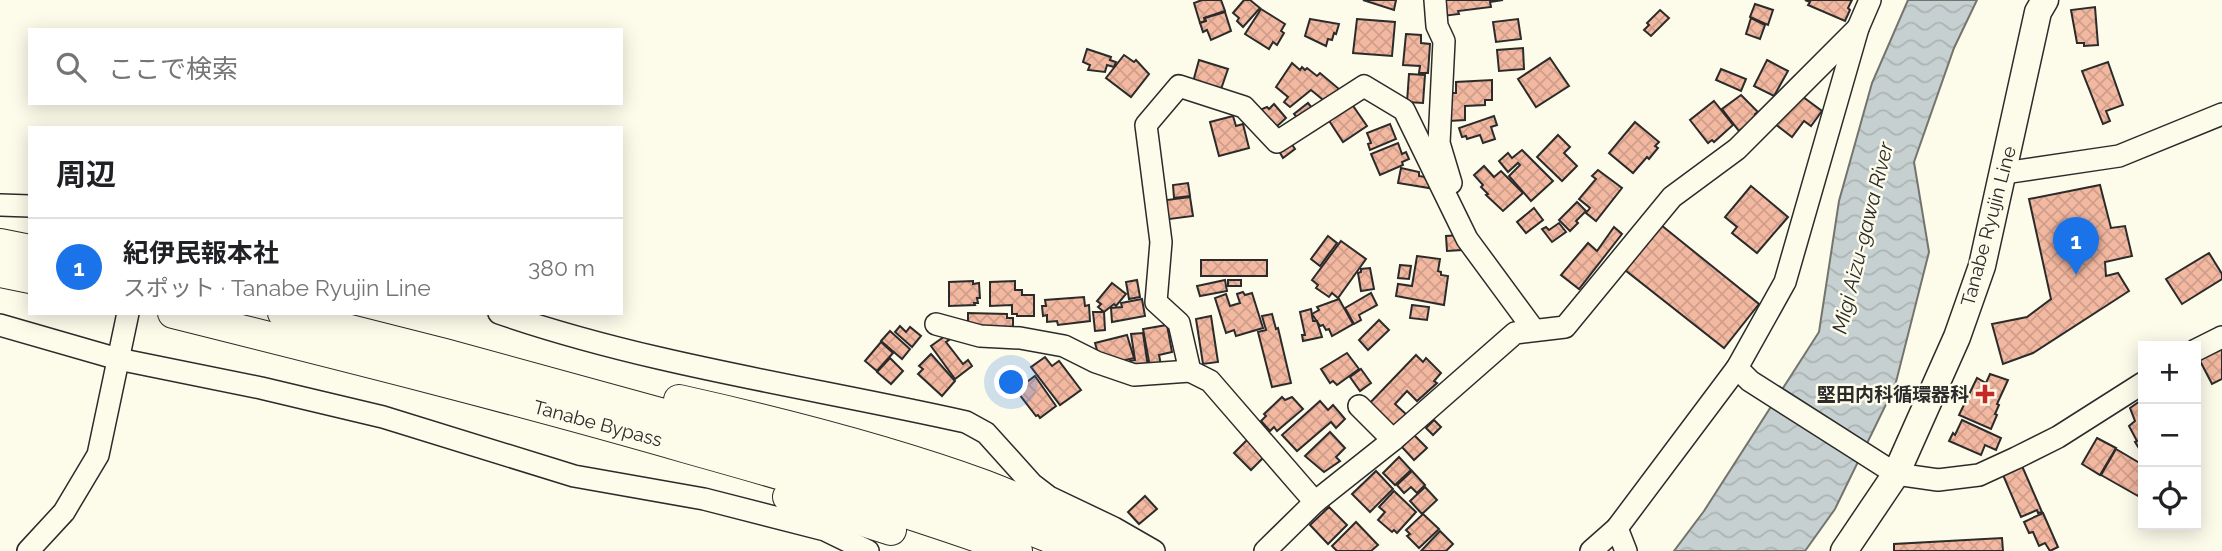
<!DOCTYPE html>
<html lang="ja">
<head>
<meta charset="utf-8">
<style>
  :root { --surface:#fff; --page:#f6f6f6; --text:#202124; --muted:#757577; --line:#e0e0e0; --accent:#1a73e8 }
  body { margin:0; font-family:Raleway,"Noto Sans JP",sans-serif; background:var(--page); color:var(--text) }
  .controls { position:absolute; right:21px; bottom:21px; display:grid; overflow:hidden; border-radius:0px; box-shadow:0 4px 18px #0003 }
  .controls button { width:63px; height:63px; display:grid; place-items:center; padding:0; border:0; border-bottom:2px solid var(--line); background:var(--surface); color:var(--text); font:35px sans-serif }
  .you { position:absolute; left:1012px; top:383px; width:24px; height:24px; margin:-18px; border:5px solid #fff; border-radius:50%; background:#1a73e8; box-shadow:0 0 0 10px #1a73e833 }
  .badge { display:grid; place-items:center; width:46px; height:46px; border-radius:50%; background:var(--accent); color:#fff; font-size:23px; font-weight:700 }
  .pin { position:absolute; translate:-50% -58px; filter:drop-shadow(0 2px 4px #0008) }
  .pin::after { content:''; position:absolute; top:37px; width:24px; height:21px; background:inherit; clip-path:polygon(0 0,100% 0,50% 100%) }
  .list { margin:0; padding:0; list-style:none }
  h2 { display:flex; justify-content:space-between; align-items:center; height:91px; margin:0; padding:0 28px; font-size:30px }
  h2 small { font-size:23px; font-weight:400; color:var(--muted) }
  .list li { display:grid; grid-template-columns:46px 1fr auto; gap:21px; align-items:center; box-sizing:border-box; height:98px; padding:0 28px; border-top:2px solid var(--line) }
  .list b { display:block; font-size:26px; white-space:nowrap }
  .list p { margin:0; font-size:23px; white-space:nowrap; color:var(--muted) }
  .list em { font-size:23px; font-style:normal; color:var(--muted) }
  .icon { flex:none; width:38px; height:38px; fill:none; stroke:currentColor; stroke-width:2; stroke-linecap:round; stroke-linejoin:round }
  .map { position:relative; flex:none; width:2222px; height:551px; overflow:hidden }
  .search { position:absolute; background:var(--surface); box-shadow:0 4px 18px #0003; left:28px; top:28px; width:595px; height:77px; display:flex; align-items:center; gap:18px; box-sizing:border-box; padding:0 24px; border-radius:0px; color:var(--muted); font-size:26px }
  .panel { position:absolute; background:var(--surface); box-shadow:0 4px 18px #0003; left:28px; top:126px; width:595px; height:189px; border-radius:0px }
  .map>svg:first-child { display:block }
  .water { fill:url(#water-waves); stroke:#74746e; stroke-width:2 }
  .building { fill:url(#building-cross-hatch); stroke:#2b2b2b; stroke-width:2 }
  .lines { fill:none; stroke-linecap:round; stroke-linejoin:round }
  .minor-casing { stroke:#2b2b2b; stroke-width:24 }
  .major-casing { stroke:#2b2b2b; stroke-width:29 }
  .highway-casing { stroke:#2b2b2b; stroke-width:32 }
  .minor { stroke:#fdfbea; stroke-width:21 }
  .major { stroke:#fdfbea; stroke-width:26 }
  .highway { stroke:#fdfbea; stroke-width:30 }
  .poi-dot { fill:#c62828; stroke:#fdfbea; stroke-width:2.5 }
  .labels { text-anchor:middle; stroke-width:5; stroke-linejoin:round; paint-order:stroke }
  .street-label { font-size:19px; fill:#2b2b2b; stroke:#fdfbea }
  .poi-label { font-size:19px; font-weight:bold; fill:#2b2b2b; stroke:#fdfbea; text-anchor:end }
  .water-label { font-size:21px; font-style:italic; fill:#2b2b2b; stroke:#fdfbea }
</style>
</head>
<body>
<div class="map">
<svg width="2222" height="551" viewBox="0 0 2222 551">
  <defs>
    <pattern id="water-waves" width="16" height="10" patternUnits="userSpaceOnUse" patternTransform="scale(1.75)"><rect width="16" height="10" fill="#c7d0d0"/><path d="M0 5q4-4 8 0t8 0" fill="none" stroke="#abb3b3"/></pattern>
    <pattern id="building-cross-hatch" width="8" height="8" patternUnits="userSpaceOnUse" patternTransform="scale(1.75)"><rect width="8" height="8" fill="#f2b8a0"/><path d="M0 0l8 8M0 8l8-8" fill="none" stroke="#d09e8a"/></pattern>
  </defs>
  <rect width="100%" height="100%" fill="#fdfbea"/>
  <path class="water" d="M 1908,0 L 1977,0 L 1954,48 L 1914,162 L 1929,252 L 1895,386 L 1835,509 L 1805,551 L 1674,551 L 1704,511 L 1819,332 L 1839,201 L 1872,83 Z"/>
  <g class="building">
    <path d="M 1202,0 L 1221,0 L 1225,11 L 1204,18 L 1205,21 L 1200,23 L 1194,3 Z"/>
    <path d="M 1244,0 L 1250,0 L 1260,8 L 1243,27 L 1237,21 L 1239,18 L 1233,13 Z"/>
    <path d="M 1363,0 L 1396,0 L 1394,10 Z"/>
    <path d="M 1442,0 L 1503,0 L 1490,2 L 1491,7 L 1458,11 L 1459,14 L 1443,16 Z"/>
    <path d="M 1805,0 L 1852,0 L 1848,8 L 1850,10 L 1845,21 L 1808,5 L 1810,2 Z"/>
    <path d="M 1755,4 L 1773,10 L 1768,25 L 1750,17 Z"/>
    <path d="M 2095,7 L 2098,45 L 2084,46 L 2084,43 L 2077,43 L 2071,10 Z"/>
    <path d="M 1261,9 L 1285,24 L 1281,31 L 1284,33 L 1277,45 L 1273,42 L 1269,49 L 1245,34 Z"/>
    <path d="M 1660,10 L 1669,18 L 1651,36 L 1644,30 L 1649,25 L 1647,23 Z"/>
    <path d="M 1225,12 L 1231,31 L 1211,40 L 1207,30 L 1203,32 L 1200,23 L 1206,21 L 1205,18 Z"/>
    <path d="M 1751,18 L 1765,25 L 1760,39 L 1746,34 Z"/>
    <path d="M 1310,19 L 1339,24 L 1336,34 L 1334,33 L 1332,40 L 1328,39 L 1326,46 L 1305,36 Z"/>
    <path d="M 1357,19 L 1395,22 L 1392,56 L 1353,53 Z"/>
    <path d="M 1518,19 L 1521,39 L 1496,42 L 1493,22 Z"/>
    <path d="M 1406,34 L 1421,35 L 1421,43 L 1430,44 L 1428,73 L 1419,73 L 1420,66 L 1403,65 Z"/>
    <path d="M 1523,48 L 1524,69 L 1499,71 L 1497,50 Z"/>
    <path d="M 1087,49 L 1111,57 L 1110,60 L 1116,62 L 1114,67 L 1107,65 L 1105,72 L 1088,70 L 1090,65 L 1083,62 Z"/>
    <path d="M 1124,55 L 1134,62 L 1136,60 L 1149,74 L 1131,97 L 1106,78 Z"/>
    <path d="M 1550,58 L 1569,86 L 1536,107 L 1518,79 Z"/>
    <path d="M 1199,60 L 1228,69 L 1220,92 L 1193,82 Z"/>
    <path d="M 1767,60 L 1788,71 L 1774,96 L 1754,86 Z"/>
    <path d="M 2108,62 L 2123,105 L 2106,111 L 2110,121 L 2103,124 L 2082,71 Z"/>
    <path d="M 1292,63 L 1300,70 L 1302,67 L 1305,70 L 1307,68 L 1317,76 L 1320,73 L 1339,89 L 1327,103 L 1311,90 L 1290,107 L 1284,102 L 1288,97 L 1276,87 Z"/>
    <path d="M 1721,69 L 1746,79 L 1741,91 L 1716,80 Z"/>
    <path d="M 1409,74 L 1425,75 L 1423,103 L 1407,102 Z"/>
    <path d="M 1492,80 L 1492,100 L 1485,100 L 1485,105 L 1465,106 L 1465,120 L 1449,121 L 1448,93 L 1456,93 L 1456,82 Z"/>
    <path d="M 1799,94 L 1822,111 L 1811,126 L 1804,121 L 1792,137 L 1771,121 Z"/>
    <path d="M 1741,95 L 1758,112 L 1755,114 L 1757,117 L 1739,131 L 1722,109 Z"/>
    <path d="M 1349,100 L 1367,126 L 1343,142 L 1326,116 Z"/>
    <path d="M 1714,101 L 1733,125 L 1714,142 L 1712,140 L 1708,143 L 1690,120 Z"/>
    <path d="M 1308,103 L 1317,114 L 1303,125 L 1294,114 Z"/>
    <path d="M 1274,104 L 1286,118 L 1275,128 L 1254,116 L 1262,109 L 1267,107 L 1269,109 Z"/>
    <path d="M 1233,116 L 1236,126 L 1243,124 L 1249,148 L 1219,156 L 1210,122 Z"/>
    <path d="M 1494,116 L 1497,125 L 1491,127 L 1495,139 L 1483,143 L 1480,135 L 1467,139 L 1466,136 L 1462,137 L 1459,128 Z"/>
    <path d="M 1635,122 L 1659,142 L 1655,146 L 1658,148 L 1649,159 L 1647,157 L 1633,173 L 1609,153 Z"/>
    <path d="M 1390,124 L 1396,139 L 1370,150 L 1368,144 L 1371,143 L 1367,133 Z"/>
    <path d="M 1558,135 L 1570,147 L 1564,153 L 1577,166 L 1562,181 L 1537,157 Z"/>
    <path d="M 1291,143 L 1295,149 L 1283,158 L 1279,151 Z"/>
    <path d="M 1398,143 L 1402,154 L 1406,152 L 1409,159 L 1402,162 L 1403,165 L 1380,175 L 1371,154 Z"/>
    <path d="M 1522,150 L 1553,181 L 1531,201 L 1509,176 L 1520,165 L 1518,163 L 1508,172 L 1499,161 L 1508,153 L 1512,158 Z"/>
    <path d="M 1484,166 L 1494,177 L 1501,171 L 1523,193 L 1503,211 L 1486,195 L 1488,194 L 1481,187 L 1483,185 L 1474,175 Z"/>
    <path d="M 1401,168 L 1419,172 L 1419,176 L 1431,178 L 1429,188 L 1398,183 Z"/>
    <path d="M 1598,170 L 1622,188 L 1596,221 L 1586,213 L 1590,208 L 1579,199 L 1596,179 L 1592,176 Z"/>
    <path d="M 1188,183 L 1190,196 L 1174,198 L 1173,185 Z"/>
    <path d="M 2100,185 L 2111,228 L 2125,226 L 2132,256 L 2105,262 L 2106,276 L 2118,273 L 2129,291 L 2033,353 L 2003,364 L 1992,324 L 2027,317 L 2051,299 L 2029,199 Z"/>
    <path d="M 1751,186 L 1788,217 L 1757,253 L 1732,233 L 1737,227 L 1725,217 Z"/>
    <path d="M 1190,197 L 1193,216 L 1162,220 L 1159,201 Z"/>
    <path d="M 1577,202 L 1586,211 L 1576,221 L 1578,223 L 1570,231 L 1559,220 Z"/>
    <path d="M 1534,208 L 1543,220 L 1526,233 L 1517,222 Z"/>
    <path d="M 1559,223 L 1566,232 L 1552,242 L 1542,229 L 1546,227 L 1549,230 Z"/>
    <path d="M 1661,225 L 1759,304 L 1724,348 L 1625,270 Z"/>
    <path d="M 1614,227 L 1622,234 L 1579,289 L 1561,275 L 1588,243 L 1597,251 Z"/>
    <path d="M 1461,235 L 1462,250 L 1447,251 L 1446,236 Z"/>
    <path d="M 1328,236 L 1337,243 L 1320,266 L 1311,259 Z"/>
    <path d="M 1341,241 L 1366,259 L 1338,298 L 1332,293 L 1329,297 L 1316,288 L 1318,285 L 1312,280 Z"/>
    <path d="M 2209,253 L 2222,274 L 2222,279 L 2182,304 L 2166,279 Z"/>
    <path d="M 1417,256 L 1440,259 L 1438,271 L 1441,272 L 1441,275 L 1448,276 L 1444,305 L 1396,296 L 1398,284 L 1412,286 Z"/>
    <rect x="1201" y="260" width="66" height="16"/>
    <path d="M 1400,265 L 1411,266 L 1409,279 L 1398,278 Z"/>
    <path d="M 1370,268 L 1374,289 L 1361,291 L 1358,273 L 1361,272 L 1361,269 Z"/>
    <path d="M 1137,280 L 1140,297 L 1129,299 L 1126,282 Z"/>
    <path d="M 1225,280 L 1227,291 L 1200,296 L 1197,286 Z"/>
    <rect x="1228" y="280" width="13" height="6"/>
    <path d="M 973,281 L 973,284 L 979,283 L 980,298 L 977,298 L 978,303 L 974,303 L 975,305 L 949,306 L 949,282 Z"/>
    <path d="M 1015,281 L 1015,290 L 1022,290 L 1022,295 L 1034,295 L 1034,316 L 1017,316 L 1017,314 L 1012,314 L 1012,305 L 990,306 L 990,282 Z"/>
    <path d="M 1112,283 L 1126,294 L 1116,306 L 1114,304 L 1104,312 L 1098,307 L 1101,304 L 1097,301 Z"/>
    <path d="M 1243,292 L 1245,295 L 1252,293 L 1263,328 L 1236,336 L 1234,330 L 1226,333 L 1215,298 L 1226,294 L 1230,306 L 1240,303 L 1237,294 Z"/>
    <path d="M 1371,293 L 1377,305 L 1359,315 L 1361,320 L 1354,324 L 1345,308 Z"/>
    <path d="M 1084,297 L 1085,306 L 1089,305 L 1090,321 L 1058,325 L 1057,321 L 1047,322 L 1047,315 L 1043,316 L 1042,306 L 1046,306 L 1045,300 Z"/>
    <path d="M 1142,299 L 1145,316 L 1112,322 L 1111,308 L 1122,307 L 1121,303 Z"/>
    <path d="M 1339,299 L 1353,324 L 1332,336 L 1329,329 L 1326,330 L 1323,325 L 1320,326 L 1312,314 L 1319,310 L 1317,307 Z"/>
    <path d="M 1412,305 L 1429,307 L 1427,320 L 1410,318 Z"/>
    <path d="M 1311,309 L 1313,321 L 1317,321 L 1322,337 L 1303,341 L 1302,335 L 1305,335 L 1300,312 Z"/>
    <path d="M 1093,312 L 1104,312 L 1105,330 L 1095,331 Z"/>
    <path d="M 968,313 L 1007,314 L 1007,318 L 1013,318 L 1013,327 L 968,327 Z"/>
    <path d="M 1272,314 L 1276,329 L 1278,328 L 1291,383 L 1272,387 L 1258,332 L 1266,330 L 1262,316 Z"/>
    <path d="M 1211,316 L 1218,362 L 1203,364 L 1196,319 Z"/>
    <path d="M 1379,320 L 1389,330 L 1368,350 L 1359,340 Z"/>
    <path d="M 1167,325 L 1172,352 L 1159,355 L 1161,365 L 1150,367 L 1143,329 Z"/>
    <path d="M 900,326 L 906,332 L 910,327 L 921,336 L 912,347 L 895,332 Z"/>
    <path d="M 890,331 L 910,349 L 902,359 L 881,341 Z"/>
    <path d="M 1143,333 L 1148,367 L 1131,370 L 1130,361 L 1135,360 L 1131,334 Z"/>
    <path d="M 1127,335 L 1134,358 L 1110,364 L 1099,357 L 1095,343 Z"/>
    <path d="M 945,336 L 949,340 L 946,342 L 963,364 L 968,360 L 972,366 L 955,379 L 931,346 Z"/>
    <path d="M 2222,340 L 2222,379 L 2212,384 L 2198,357 Z"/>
    <path d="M 881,342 L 893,353 L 877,371 L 865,361 Z"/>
    <path d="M 1347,353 L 1359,369 L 1337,385 L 1333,381 L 1330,383 L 1321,369 Z"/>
    <path d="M 931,354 L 955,381 L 942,396 L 918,374 L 923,369 L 919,366 Z"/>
    <path d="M 1416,355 L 1423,362 L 1426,358 L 1441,373 L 1434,381 L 1437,383 L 1417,401 L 1407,391 L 1395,404 L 1408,416 L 1392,432 L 1366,407 Z"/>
    <path d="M 1045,357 L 1052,366 L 1059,361 L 1081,390 L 1060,405 L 1031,367 Z"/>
    <path d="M 890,358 L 903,371 L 891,384 L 877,372 Z"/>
    <path d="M 1361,369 L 1371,383 L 1360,391 L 1350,377 Z"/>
    <path d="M 1990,374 L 2008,380 L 1997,404 L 1999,405 L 1995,414 L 1997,415 L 1991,429 L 1959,415 L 1977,378 L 1986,383 Z"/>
    <path d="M 1035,376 L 1056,406 L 1040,418 L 1038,415 L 1036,416 L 1016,390 Z"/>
    <path d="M 1282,397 L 1285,400 L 1292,397 L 1303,409 L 1277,431 L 1274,427 L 1270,431 L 1261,421 L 1266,416 L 1264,414 Z"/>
    <path d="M 2143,399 L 2143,455 L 2135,442 L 2137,441 L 2129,426 L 2135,421 L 2130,408 Z"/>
    <path d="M 1320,401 L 1328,410 L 1333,405 L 1345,419 L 1336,428 L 1331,422 L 1297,451 L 1282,435 Z"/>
    <path d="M 1434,420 L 1441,427 L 1433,435 L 1426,428 Z"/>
    <path d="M 1962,420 L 2001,438 L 1996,450 L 1985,445 L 1981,455 L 1949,441 L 1953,433 L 1955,435 Z"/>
    <path d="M 1330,432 L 1345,448 L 1336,457 L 1340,461 L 1324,472 L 1305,456 Z"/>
    <path d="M 1252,435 L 1269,452 L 1251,470 L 1234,453 Z"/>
    <path d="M 1414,435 L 1427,448 L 1414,460 L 1402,447 Z"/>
    <path d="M 2097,438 L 2116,448 L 2100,475 L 2082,464 Z"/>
    <path d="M 2116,449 L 2143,465 L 2143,487 L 2138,496 L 2101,475 Z"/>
    <path d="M 1399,457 L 1411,470 L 1395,485 L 1383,473 Z"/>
    <path d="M 2022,466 L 2042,512 L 2038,513 L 2037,510 L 2021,517 L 2003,475 Z"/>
    <path d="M 1376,471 L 1393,489 L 1370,512 L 1352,494 Z"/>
    <path d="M 1412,471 L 1425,485 L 1417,493 L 1411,487 L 1404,493 L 1397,485 Z"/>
    <path d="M 1425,487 L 1437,500 L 1422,514 L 1410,501 Z"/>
    <path d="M 1394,491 L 1416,512 L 1397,533 L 1394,530 L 1392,532 L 1378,520 L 1385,512 L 1379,507 Z"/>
    <path d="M 1145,496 L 1157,509 L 1139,524 L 1128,512 Z"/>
    <path d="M 1329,507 L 1347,525 L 1328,544 L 1310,525 Z"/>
    <path d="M 2043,513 L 2058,547 L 2050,551 L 2045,543 L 2039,546 L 2033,532 L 2029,533 L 2024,522 Z"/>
    <path d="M 1423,514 L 1439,529 L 1419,548 L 1407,536 L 1410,534 L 1406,530 Z"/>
    <path d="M 1356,522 L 1378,545 L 1371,551 L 1337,551 L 1332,546 Z"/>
    <path d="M 1440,531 L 1453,544 L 1446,551 L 1421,551 Z"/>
    <path d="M 2002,538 L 2003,551 L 1894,551 L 1894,544 Z"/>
  </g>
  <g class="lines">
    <g class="minor-casing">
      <g id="minor">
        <path d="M 1435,0 L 1437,26 L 1444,41 L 1439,143 L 1451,183"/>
        <path d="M 2004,173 L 2119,156 L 2222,114"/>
        <path d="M 0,205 L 30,206"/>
        <path d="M 499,313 C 650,365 810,387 966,422 L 986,433 L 1032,484 L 1049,497 L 1114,528 L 1154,551"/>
        <path d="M 936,324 L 980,336 L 1020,338 L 1064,346 L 1096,362 L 1134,375 L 1190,371"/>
        <path d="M 0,325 L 118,359 L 261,388 L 383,417 L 574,476 L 704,499 L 825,530 L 868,551"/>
        <path d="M 2196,350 L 2222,337"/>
        <path d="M 1737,368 L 1750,381 L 1896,474 L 1938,480 L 1979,475 L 2016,458 L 2058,437 L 2143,383"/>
        <path d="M 1359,406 L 1393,440"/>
        <path d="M 1315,502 L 1210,381 L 1190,371 L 1179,323 L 1156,302 L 1161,242 L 1146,125 L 1179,86 L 1244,107 L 1277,142 L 1364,86 L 1404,110 L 1467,239 L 1534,330"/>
        <path d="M 1617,528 L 1626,551"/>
        <path d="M 28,551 L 64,512 L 98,455 L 128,313"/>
        <path d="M 1265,551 L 1315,502 L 1393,440 L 1515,333 L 1565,327 L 1672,197 L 1737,149 L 1858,28"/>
        <path d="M 1591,551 L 1617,528 L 1737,368 L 1785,282 L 1858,28 L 1870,0"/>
      </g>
    </g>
    <g class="major-casing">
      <path id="major" d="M 1844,551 L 1896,474 L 1957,337 L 1982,266 L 2038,12 L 2045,0"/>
    </g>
    <g class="highway-casing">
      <g id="highway">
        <path d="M 0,244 L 30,250"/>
        <path d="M 0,272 L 30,278"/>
        <path d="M 173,313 C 345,356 517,399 687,448 C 798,479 908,511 1017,551"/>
        <path d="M 283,313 L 445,354 L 667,415 L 975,508 L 1084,551"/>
        <path d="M 679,400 C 782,423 885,449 984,485 C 1032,503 1079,528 1125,551"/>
        <path d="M 788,497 L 891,530"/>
      </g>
    </g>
    <use href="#minor" class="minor"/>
    <use href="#major" class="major"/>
    <use href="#highway" class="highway"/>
  </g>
  <path class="poi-dot" d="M1981.5 383.5h7v7h7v7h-7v7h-7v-7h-7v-7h7z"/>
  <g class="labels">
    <g class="street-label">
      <text transform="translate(1988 226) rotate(-75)" y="7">Tanabe Ryujin Line</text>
      <text transform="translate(598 423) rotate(15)" y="7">Tanabe Bypass</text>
    </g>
    <g class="poi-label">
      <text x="1969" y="401">堅田内科循環器科</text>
    </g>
    <g class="water-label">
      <text transform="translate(1863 238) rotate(-76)" y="7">Migi Aizu-gawa River</text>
    </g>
  </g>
</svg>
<div class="controls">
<button>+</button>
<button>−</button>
<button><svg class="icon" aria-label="locate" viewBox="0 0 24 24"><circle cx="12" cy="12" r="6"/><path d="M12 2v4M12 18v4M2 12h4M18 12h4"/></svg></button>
</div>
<div class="you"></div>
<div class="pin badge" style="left:2076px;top:275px">1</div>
<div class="search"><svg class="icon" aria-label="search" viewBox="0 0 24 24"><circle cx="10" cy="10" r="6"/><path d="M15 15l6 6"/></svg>ここで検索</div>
<section class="panel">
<h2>周辺<small></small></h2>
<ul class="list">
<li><span class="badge">1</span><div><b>紀伊民報本社</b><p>スポット · Tanabe Ryujin Line</p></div><em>380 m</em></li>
</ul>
</section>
</div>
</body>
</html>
